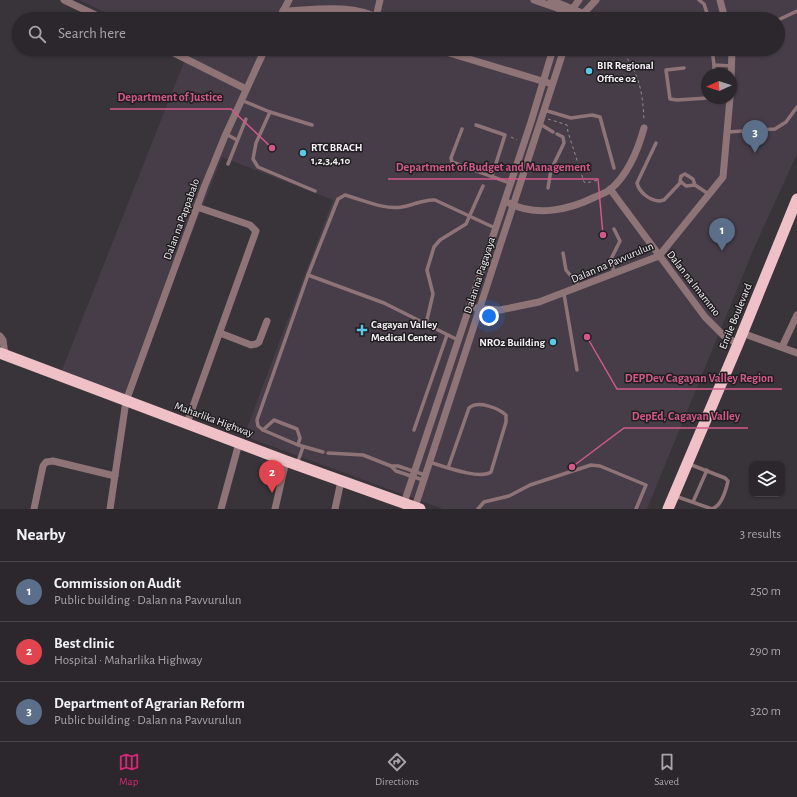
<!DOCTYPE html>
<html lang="en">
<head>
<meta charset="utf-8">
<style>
  :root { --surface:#2b272c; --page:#332f34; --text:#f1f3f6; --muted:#a6a5a9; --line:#474448; --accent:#db2777 }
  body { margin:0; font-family:"Alegreya Sans",sans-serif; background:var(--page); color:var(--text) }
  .controls { position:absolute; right:12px; bottom:12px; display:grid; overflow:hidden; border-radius:8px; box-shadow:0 1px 3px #0004 }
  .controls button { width:36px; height:36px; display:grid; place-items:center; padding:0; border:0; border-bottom:1px solid var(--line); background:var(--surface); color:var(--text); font:20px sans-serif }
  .compass { position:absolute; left:701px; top:68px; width:36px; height:36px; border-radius:50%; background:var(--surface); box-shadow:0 1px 3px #0004; rotate:267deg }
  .you { position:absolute; left:489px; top:316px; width:14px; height:14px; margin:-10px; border:3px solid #fff; border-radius:50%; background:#1a73e8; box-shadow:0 0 0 6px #1a73e833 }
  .badge { display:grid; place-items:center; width:26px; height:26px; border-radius:50%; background:var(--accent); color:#fff; font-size:13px; font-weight:700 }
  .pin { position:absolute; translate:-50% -33px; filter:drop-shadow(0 1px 2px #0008) }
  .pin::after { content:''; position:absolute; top:21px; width:14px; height:12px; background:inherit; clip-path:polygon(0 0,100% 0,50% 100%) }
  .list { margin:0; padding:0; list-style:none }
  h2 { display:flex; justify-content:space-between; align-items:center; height:52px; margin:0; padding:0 16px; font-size:17px }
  h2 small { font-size:13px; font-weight:400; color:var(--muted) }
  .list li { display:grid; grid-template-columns:26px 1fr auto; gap:12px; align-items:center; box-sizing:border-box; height:60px; padding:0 16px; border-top:1px solid var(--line) }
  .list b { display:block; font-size:15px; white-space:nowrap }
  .list p { margin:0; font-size:13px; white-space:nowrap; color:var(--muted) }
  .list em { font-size:13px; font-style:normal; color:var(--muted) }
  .icon { flex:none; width:22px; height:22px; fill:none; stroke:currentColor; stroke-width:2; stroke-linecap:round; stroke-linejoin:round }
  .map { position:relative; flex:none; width:797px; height:509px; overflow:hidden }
  .search { position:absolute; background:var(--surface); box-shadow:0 1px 3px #0004; left:12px; right:12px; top:12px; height:44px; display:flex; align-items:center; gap:10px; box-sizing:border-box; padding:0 14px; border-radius:22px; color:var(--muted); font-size:15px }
  .sheet { height:232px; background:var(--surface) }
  nav { display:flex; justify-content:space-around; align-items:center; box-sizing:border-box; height:56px; border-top:1px solid var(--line); background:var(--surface); font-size:11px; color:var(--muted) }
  nav a { display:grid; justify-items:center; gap:2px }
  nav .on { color:var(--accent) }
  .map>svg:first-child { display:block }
  .built { fill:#463d48; fill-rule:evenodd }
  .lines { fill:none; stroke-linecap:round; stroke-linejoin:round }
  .path { stroke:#908c91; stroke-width:1; stroke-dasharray:3 3; stroke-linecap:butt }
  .service { stroke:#8f7477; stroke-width:3.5 }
  .minor { stroke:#8f7477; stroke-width:7 }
  .trunk { stroke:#efc1c6; stroke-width:11 }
  .poi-dot { fill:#5cc7e7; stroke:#1f1d1f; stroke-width:1.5 }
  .labels { text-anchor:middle; stroke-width:3; stroke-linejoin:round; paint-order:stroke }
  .poi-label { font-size:11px; font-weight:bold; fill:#f5f1f6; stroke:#1f1d1f; text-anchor:start }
  .street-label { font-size:11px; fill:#f5f1f6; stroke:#1f1d1f }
  .leader { fill:none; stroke:#d1598a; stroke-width:1.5 }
  .callout-dot { fill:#d1598a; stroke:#1f1d1f; stroke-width:1.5 }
  .callout-label { font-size:12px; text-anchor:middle; font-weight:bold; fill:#d1598a; stroke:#1f1d1f; stroke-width:3; stroke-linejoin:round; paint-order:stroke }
</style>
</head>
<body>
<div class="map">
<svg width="797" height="509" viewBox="0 0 797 509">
  <rect width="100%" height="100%" fill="#39343a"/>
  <path class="built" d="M 79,0 L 797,0 L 797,154 L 754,248 L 647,509 L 443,509 L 244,436 L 333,200 L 222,157 L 126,401 L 60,375 L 188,52 L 183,49 L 778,49 L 778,19 L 119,19 ZM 707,74 L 731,74 L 731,98 L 707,98 Z"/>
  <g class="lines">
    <g class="path">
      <path d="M 620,49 C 639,71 643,93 644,121"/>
      <path d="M 548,119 L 567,125 L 568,132 L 584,182 L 586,183 L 598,180"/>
      <path d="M 511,137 L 517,140"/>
    </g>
    <g class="service">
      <path d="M 699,0 L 704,4 L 709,19"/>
      <path d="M 778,20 L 797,11"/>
      <path d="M 712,49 L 714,65 L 732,66"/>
      <path d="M 714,65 L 714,74"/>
      <path d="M 684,68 L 666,70 L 670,99 L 677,100 L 707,98"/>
      <path d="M 241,100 L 270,112"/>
      <path d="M 544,110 L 571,118 L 592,115 L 600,117 L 614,168"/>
      <path d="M 540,124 L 553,132"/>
      <path d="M 312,125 L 270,112 L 256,143 L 253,159 L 258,167 L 315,191"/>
      <path d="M 476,125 L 505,135 L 492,176"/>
      <path d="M 462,129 L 451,158 L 452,162 L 510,183"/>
      <path d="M 727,132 L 775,129 L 786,122 L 797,107"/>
      <path d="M 226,134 L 237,140"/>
      <path d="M 656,143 L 637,183 C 639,192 649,200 659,201 L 664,200 L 681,182"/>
      <path d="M 228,164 L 246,119"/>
      <path d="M 695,185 L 686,186 L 680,181 L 681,176 L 685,174 L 693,179 L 695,185 L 710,195"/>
      <path d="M 548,188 L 551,170 L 564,143 L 563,137 L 557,134"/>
      <path d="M 614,229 L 620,241 L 611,259 L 614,273"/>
      <path d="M 563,253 L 566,270 L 580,287"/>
      <path d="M 308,275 L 384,303 L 458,340"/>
      <path d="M 564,294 L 577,370"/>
      <path d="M 426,324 L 433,294 L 427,270 L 434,247 L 440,240 L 466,224 L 483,186"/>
      <path d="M 263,430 L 258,426 L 257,420 L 308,275 L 338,199 L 345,195 C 363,200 384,210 402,207 C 414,205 424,199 435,200 L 495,228"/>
      <path d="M 414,430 L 447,335"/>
      <path d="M 298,445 L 300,438 L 297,429 L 274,420 L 263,430 L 298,445 L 323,452"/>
      <path d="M 328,453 L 363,455 L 391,466 L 398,466 L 425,475"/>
      <path d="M 429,462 C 443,466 479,480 491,472 L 506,422 L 506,415 C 498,408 478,400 469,408 L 448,468"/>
      <path d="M 297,464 L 303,447"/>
      <path d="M 391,466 L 396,471 L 423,480"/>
      <path d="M 675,496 L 712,509 C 721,506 726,490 728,481 L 725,478 L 689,464"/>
      <path d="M 693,502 L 707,470"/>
      <path d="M 478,509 L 484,502 L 509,496 L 530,485 L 591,465 L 600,466 L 646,485 L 636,509"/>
    </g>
    <g class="minor">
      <path d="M 64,0 L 104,19"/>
      <path d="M 534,0 L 557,8 L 579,18"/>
      <path d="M 551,0 L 582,13"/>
      <path d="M 720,0 L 725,19"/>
      <path d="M 283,11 C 314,10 352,3 380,19"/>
      <path d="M 581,16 L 596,0"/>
      <path d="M 376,17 L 380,0"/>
      <path d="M 279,19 L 289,0"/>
      <path d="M 565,19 L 579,0"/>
      <path d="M 166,49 L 246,89"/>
      <path d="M 436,49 L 552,84"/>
      <path d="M 731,80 L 732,49"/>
      <path d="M 610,189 L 705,317 L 724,336 L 738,344"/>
      <path d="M 509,203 C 536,217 569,210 595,197 C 600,195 607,192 611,189 C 629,173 638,150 644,128"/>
      <path d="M 476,308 L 500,310 L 539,302 L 659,256 L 723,177 L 730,98"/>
      <path d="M 220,333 L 251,345 L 256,344 L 259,342 L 267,321"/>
      <path d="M 742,333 L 797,353"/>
      <path d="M 0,336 L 3,340 L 5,355"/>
      <path d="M 782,347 L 797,315"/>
      <path d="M 187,423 L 256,231 L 250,225 L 197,207"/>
      <path d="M 404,503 L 531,122 L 553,49"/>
      <path d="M 415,507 L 564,49"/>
      <path d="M 34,509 L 43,466 L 46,462 L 53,461 L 115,476"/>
      <path d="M 110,509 L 126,401 L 205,185 L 225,136 L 265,49"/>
      <path d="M 221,509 L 239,443"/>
      <path d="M 275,509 L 286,461"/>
      <path d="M 335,509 L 341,481"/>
    </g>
    <g class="trunk">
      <path d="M 0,353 L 286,461 L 420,509"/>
      <path d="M 668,509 L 738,344 L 797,199"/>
    </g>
  </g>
  <g class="poi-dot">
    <circle cx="589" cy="71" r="4"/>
    <circle cx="303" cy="153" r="4"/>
    <path d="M360 324h4v4h4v4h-4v4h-4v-4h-4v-4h4z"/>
    <circle cx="553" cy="342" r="4"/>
  </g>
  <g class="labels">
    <g class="poi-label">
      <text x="597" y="69">BIR Regional<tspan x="597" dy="13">Office 02</tspan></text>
      <text x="311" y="151">RTC BRACH<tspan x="311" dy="13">1,2,3,4,10</tspan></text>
      <text x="371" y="328">Cagayan Valley<tspan x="371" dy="13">Medical Center</tspan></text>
      <text x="545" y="346" text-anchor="end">NRO2 Building</text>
    </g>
    <g class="street-label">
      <text transform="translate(181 219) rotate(-70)" y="4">Dalan na Pappabalo</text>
      <text transform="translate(612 262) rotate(-23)" y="4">Dalan na Pavvurulun</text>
      <text transform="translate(479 275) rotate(-72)" y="4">Dalan na Pagayaya</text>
      <text transform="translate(694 283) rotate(52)" y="4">Dalan na Imammo</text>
      <text transform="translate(735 316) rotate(-68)" y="4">Enrile Boulevard</text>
      <text transform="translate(214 419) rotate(20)" y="4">Maharlika Highway</text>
    </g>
  </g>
  <path class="leader" d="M272 148L231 109H110M603 235L598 179H388M587 337L617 389H782M572 467L624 428H748"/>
  <g class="callout-dot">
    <circle cx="272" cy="148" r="4"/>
    <circle cx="603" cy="235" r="4"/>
    <circle cx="587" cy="337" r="4"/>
    <circle cx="572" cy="467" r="4"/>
  </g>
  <g class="callout-label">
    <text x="170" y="101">Department of Justice</text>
    <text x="493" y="171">Department of Budget and Management</text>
    <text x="699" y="382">DEPDev Cagayan Valley Region</text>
    <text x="686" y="420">DepEd, Cagayan Valley</text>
  </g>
</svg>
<div class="controls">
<button><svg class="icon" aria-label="layers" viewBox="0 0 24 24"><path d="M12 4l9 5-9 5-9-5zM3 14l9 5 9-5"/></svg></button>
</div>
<svg class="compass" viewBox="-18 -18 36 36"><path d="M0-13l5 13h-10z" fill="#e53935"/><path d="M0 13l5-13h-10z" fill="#a6a5a9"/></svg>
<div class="you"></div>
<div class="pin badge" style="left:722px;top:251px;background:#5c6f8a">1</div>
<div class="pin badge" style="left:272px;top:493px;background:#e0444e">2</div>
<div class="pin badge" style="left:755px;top:153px;background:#5c6f8a">3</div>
<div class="search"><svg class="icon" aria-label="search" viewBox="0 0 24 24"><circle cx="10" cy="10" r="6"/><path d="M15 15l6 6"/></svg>Search here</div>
</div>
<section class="sheet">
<h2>Nearby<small>3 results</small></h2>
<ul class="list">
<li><span class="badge" style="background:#5c6f8a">1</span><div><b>Commission on Audit</b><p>Public building · Dalan na Pavvurulun</p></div><em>250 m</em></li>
<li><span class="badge" style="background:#e0444e">2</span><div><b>Best clinic</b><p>Hospital · Maharlika Highway</p></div><em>290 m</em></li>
<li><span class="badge" style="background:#5c6f8a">3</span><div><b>Department of Agrarian Reform</b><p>Public building · Dalan na Pavvurulun</p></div><em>320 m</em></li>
</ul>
</section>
<nav>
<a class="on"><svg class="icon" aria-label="map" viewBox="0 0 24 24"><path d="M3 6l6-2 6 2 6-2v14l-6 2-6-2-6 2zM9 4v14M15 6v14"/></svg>Map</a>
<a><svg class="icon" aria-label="directions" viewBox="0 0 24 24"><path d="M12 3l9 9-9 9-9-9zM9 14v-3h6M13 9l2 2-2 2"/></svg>Directions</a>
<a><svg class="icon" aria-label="saved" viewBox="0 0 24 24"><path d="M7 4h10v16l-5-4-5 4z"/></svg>Saved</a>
</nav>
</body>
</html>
